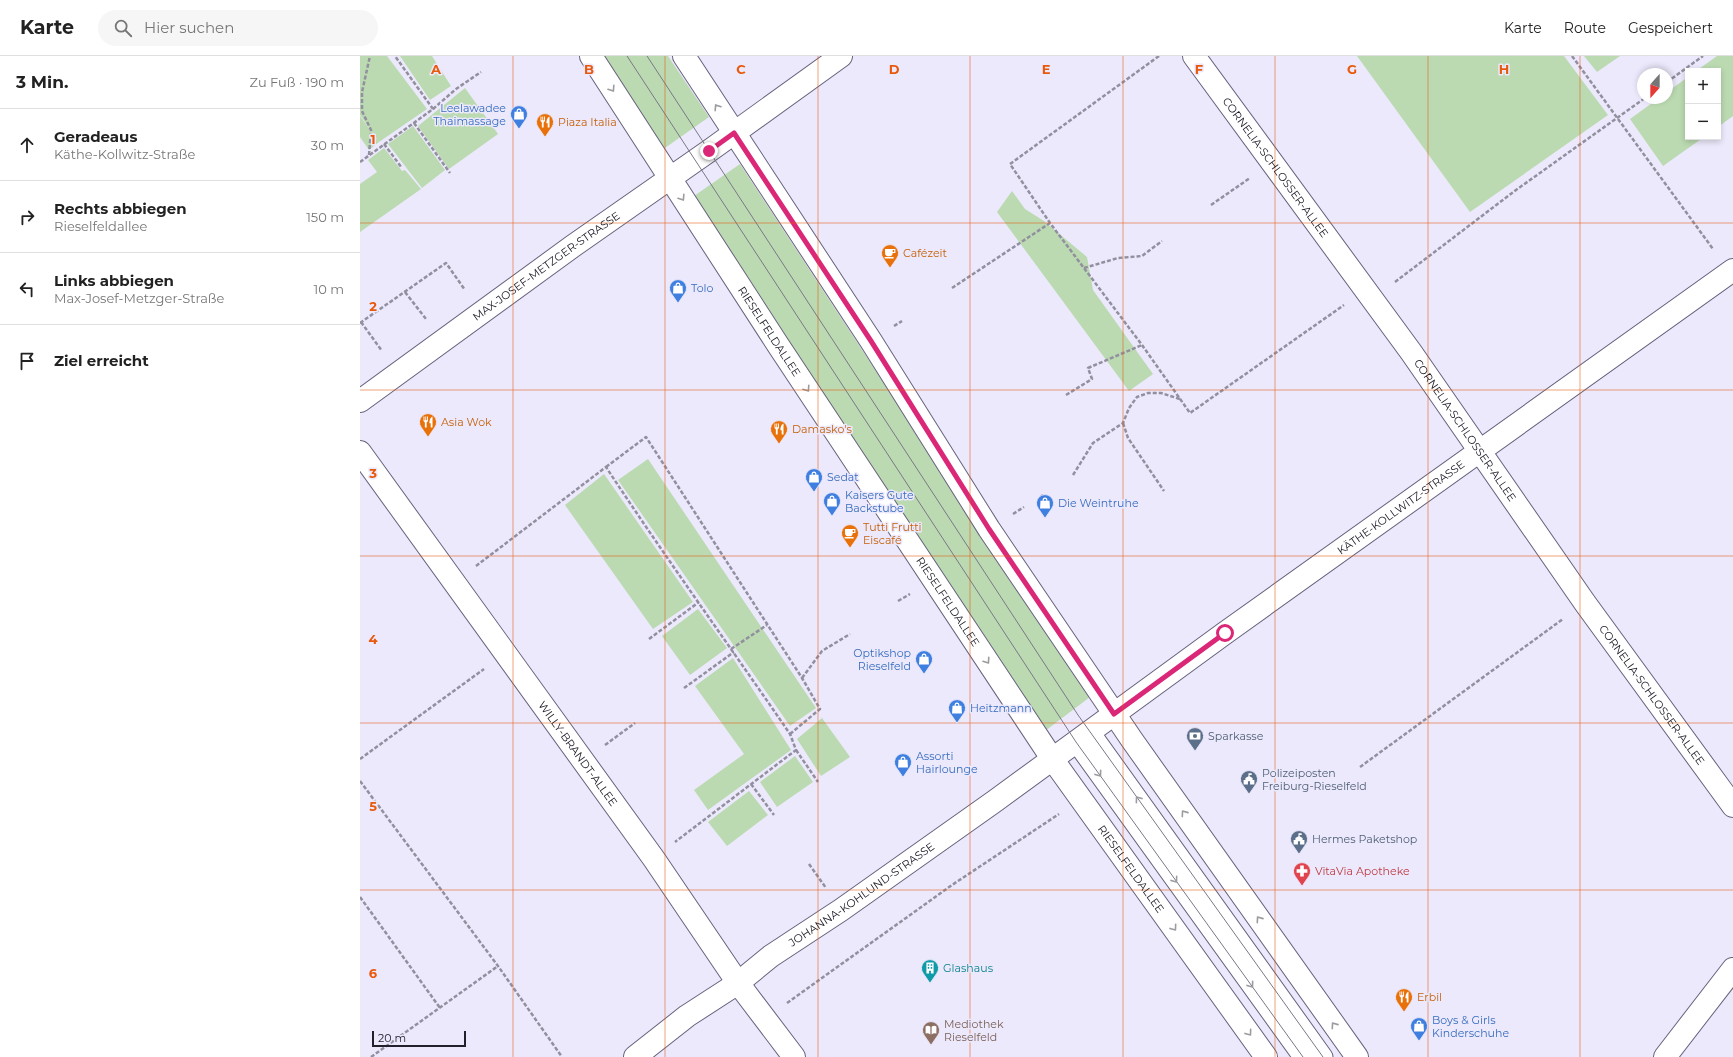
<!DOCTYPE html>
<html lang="de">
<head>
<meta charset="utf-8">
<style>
  :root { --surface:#fff; --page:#f6f6f6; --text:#222; --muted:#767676; --line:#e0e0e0 }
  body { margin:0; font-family:Montserrat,sans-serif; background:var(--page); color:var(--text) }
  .controls { position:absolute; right:12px; top:12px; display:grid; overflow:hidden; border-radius:0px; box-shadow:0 2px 6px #0003 }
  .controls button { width:36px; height:36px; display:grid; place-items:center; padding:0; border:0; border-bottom:1px solid var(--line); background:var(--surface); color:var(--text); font:20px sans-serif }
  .compass { position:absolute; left:1277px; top:12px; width:36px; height:36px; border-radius:50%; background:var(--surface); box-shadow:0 2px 6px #0003; rotate:201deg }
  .scale { position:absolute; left:12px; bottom:10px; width:94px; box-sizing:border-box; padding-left:4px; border:2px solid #22202b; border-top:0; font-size:11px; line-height:14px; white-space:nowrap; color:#22202b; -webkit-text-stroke:3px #ece9fc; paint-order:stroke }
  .stop { position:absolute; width:12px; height:12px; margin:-9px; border:3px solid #db2777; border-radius:50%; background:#fff }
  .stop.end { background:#db2777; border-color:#fff; box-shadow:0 1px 4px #0008 }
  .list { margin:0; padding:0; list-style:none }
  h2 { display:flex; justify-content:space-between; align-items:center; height:52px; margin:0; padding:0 16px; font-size:17px }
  h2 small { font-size:13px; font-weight:400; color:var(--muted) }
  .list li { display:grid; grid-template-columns:26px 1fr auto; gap:12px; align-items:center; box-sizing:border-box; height:72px; padding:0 16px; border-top:1px solid var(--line) }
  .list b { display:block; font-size:15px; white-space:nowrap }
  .list p { margin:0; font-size:13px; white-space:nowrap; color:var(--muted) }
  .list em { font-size:13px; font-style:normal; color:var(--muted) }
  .icon { flex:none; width:22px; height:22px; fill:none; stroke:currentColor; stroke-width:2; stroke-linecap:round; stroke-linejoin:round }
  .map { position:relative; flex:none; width:1373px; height:1001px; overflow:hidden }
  header { display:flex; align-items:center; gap:24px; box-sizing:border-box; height:56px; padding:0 20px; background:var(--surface); border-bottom:1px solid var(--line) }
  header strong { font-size:19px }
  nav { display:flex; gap:22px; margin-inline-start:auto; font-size:14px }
  .search { width:280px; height:36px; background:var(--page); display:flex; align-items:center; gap:10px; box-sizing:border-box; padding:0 14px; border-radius:22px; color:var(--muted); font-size:15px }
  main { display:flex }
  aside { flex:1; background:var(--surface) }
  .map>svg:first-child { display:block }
  .green { fill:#bbdab1 }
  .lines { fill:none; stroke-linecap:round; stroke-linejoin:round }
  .service-casing { stroke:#68627e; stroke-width:21 }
  .minor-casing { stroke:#68627e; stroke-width:24 }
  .path { stroke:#928f9f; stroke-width:2.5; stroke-dasharray:4 2; stroke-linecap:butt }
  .service { stroke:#fff; stroke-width:19 }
  .minor { stroke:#fff; stroke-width:22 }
  .tram { stroke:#7b7887; stroke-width:1 }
  .oneway { stroke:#9c9ba0 }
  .route { stroke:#db2777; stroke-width:5 }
  .grid { fill:none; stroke:#e8590c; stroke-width:1; stroke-opacity:0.55 }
  .labels { text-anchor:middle; stroke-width:3; stroke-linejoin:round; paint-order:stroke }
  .shop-label { font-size:11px; fill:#366cbe; stroke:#ece9fc; text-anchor:start }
  .food-label { font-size:11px; fill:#c56008; stroke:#ece9fc; text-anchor:start }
  .street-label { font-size:11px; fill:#22202b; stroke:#ece9fc }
  .service-label { font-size:11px; fill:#4e5e75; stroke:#ece9fc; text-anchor:start }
  .health-label { font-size:11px; fill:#be3a42; stroke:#ece9fc; text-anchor:start }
  .culture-label { font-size:11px; fill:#0d838f; stroke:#ece9fc; text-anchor:start }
  .education-label { font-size:11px; fill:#785e54; stroke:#ece9fc; text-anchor:start }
  .grid-label { font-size:13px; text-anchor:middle; font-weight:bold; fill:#e8590c; stroke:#ece9fc; stroke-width:3; stroke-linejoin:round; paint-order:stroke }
</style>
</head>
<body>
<header>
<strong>Karte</strong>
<div class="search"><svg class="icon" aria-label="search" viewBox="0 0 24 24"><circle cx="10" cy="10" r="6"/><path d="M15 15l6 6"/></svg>Hier suchen</div>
<nav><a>Karte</a><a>Route</a><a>Gespeichert</a></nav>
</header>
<main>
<aside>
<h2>3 Min.<small>Zu Fuß · 190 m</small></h2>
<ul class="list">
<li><svg class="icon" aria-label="ahead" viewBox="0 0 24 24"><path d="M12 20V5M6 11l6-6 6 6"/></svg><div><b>Geradeaus</b><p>Käthe-Kollwitz-Straße</p></div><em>30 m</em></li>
<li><svg class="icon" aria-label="right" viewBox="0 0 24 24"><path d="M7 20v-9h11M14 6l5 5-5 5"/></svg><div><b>Rechts abbiegen</b><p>Rieselfeldallee</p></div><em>150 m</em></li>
<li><svg class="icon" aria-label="left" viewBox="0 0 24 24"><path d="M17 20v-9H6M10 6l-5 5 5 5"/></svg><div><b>Links abbiegen</b><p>Max-Josef-Metzger-Straße</p></div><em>10 m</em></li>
<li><svg class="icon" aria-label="arrive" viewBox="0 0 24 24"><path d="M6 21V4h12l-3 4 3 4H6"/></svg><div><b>Ziel erreicht</b></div></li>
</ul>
</aside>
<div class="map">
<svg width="1373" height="1001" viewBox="0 0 1373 1001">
  <rect width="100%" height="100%" fill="#ece9fc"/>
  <g class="green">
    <path d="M 0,0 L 27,0 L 67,53 L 19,86 L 0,59 Z"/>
    <path d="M 40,0 L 72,0 L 91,30 L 70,44 Z"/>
    <path d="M 241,0 L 308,0 L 349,61 L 302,94 Z"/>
    <path d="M 997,0 L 1204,0 L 1248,59 L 1110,156 Z"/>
    <path d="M 1224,0 L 1260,0 L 1237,16 Z"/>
    <path d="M 1357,0 L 1373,0 L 1373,60 L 1358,71 L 1358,15 L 1336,15 Z"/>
    <path d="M 1328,21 L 1328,81 L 1344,81 L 1303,110 L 1270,63 L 1299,42 L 1307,42 L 1307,36 Z"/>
    <path d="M 105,32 L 138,78 L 89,113 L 58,70 Z"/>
    <path d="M 0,60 L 19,86 L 9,94 L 0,81 Z"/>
    <path d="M 53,70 L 85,114 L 62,132 L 28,88 Z"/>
    <path d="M 24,92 L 42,115 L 45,114 L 61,133 L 0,176 L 0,128 L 17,116 L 8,104 Z"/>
    <path d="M 380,108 L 730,641 L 685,675 L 334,140 Z"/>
    <path d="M 652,135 L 665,153 L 684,165 L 727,201 L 733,234 L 793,318 L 769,335 L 637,156 Z"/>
    <path d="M 288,403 L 456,652 L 430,670 L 258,424 Z"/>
    <path d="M 244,418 L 333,546 L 293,573 L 205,449 Z"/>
    <path d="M 338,553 L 367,592 L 330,619 L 302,580 Z"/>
    <path d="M 373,602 L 431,694 L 348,754 L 334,734 L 384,698 L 335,630 Z"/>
    <path d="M 462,662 L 490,701 L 461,720 L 437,683 Z"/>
    <path d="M 435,700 L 453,726 L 417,751 L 400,726 Z"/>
    <path d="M 389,735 L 408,759 L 367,790 L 348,766 Z"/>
  </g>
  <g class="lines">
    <g class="service-casing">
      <g id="service">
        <path d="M 730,676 L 963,1001"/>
        <path d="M 716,686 L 943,1001"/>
      </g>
    </g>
    <g class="minor-casing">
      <g id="minor">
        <path id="s1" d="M 231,0 L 418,289 L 693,704 L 906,1001"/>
        <path d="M 324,0 L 511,285 L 629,473 L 772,684 L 997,1001"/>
        <path id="s2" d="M 834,0 L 1051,296 L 1225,547 L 1373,750"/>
        <path id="s3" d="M 0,345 L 213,190 L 349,95 L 481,0"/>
        <path id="s4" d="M 0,396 L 294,803 L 378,927 L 434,1001"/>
        <path id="s5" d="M 275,1001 L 327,960 L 378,927 L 411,900 L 481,854 L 635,745 L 865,577 L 1373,214"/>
        <path d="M 1305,1001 L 1373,913"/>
      </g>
    </g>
    <g class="path">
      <path d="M 799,0 L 650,108 L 690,167 L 782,289 L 830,357 L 984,249"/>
      <path d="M 1212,0 L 1353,193"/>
      <path d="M 1307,26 L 1343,0"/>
      <path d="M 73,53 L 96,33 L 121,16"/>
      <path d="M 54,67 L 90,117"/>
      <path d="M 24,88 L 42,112"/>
      <path d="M 9,99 L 11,74 L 2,55 L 2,36 L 10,0"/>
      <path d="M 0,106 L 73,53 L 35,0"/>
      <path d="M 851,149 L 890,122"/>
      <path d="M 724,212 L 758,202 L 782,200 L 802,185"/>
      <path d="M 1035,226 L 1156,134 L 1285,42"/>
      <path d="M 592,232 L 690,167"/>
      <path d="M 45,236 L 66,263"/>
      <path d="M 1,266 L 22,295"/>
      <path d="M 0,267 L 86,207 L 105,234"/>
      <path d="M 534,270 L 542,265"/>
      <path d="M 706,339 L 732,323 L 728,312 L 782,289"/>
      <path d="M 763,367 L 768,382 L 804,435"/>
      <path d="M 246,411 L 286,381 L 442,622 L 460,653 L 430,678"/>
      <path d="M 713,419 L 733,387 L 763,367 L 769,352 L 777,341 L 788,337 L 801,337 L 820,343"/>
      <path d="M 681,439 L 683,441"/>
      <path d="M 653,458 L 664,451"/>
      <path d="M 116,510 L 246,411 C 305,501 369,589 430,678 L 436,694 L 315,786"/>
      <path d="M 538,545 L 550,538"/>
      <path d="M 289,583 L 339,546"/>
      <path d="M 371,593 L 407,569"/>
      <path d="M 442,622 L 462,595 L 490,578"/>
      <path d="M 324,632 L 374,596"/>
      <path d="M 245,689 L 275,667"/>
      <path d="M 436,694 L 458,726"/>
      <path d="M 0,703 L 124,613"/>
      <path d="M 1000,711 L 1203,563"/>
      <path d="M 0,725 L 138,910 L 202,1001"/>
      <path d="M 391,728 L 414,759"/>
      <path d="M 449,808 L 466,832"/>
      <path d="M 0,841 L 80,952"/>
      <path d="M 427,947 L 592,829 L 699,758"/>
      <path d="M 11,1001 L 138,910"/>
    </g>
    <use href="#service" class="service"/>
    <use href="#minor" class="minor"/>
    <g class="tram">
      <path d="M 267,0 L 716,686 L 943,1001"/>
      <path d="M 287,0 L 718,659 L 963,1001"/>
    </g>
  </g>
  <defs><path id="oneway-chevron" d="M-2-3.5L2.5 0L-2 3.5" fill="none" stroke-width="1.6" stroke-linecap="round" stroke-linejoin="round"/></defs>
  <g class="oneway">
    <use href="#oneway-chevron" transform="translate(252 33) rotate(57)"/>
    <use href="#oneway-chevron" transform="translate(357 51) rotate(-123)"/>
    <use href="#oneway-chevron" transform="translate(322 142) rotate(57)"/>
    <use href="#oneway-chevron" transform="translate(447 333) rotate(56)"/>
    <use href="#oneway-chevron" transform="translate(627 605) rotate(56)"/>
    <use href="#oneway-chevron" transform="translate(739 718) rotate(54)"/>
    <use href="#oneway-chevron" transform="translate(778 743) rotate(-126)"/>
    <use href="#oneway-chevron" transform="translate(824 757) rotate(-125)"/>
    <use href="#oneway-chevron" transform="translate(815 824) rotate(54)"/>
    <use href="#oneway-chevron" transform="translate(899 863) rotate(-125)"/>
    <use href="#oneway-chevron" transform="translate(814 872) rotate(54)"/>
    <use href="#oneway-chevron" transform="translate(891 929) rotate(54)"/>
    <use href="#oneway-chevron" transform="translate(974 969) rotate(-125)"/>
    <use href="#oneway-chevron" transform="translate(889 977) rotate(54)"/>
  </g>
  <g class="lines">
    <path class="route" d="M 349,95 L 374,77 L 511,285 L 629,473 L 754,658 L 865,577"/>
  </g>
  <path class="grid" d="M 153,0 L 153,1001M 305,0 L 305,1001M 458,0 L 458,1001M 610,0 L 610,1001M 763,0 L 763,1001M 915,0 L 915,1001M 1068,0 L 1068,1001M 1220,0 L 1220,1001M 0,167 L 1373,167M 0,334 L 1373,334M 0,500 L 1373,500M 0,667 L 1373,667M 0,834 L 1373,834"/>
  <defs>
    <g id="shop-pin" transform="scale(0.9)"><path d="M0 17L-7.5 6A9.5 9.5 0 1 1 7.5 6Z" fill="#3f7fe0" stroke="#ece9fc"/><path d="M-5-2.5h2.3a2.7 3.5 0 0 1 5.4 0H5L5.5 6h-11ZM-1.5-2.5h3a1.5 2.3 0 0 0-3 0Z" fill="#fff"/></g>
    <g id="restaurant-pin" transform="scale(0.9)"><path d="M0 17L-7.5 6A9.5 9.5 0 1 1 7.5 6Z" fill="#e8710a" stroke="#ece9fc"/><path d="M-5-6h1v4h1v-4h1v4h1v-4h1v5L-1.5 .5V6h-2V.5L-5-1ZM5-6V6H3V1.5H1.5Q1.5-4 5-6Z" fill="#fff"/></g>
    <g id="cafe-pin" transform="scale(0.9)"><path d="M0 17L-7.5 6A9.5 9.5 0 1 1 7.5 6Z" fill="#e8710a" stroke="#ece9fc"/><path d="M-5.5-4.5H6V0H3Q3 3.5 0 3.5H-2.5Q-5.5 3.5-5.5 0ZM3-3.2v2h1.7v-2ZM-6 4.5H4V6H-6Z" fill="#fff"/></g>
    <g id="bank-pin" transform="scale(0.9)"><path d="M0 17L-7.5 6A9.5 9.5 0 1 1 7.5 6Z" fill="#5c6f8a" stroke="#ece9fc"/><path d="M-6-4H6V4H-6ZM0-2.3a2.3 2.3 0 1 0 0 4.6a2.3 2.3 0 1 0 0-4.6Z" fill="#fff"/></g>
    <g id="civic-pin" transform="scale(0.9)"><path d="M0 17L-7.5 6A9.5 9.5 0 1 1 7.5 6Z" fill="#5c6f8a" stroke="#ece9fc"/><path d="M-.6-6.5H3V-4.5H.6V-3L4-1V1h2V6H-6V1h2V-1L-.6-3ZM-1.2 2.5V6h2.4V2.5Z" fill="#fff"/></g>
    <g id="pharmacy-pin" transform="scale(0.9)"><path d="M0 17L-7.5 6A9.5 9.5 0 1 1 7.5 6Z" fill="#e0444e" stroke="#ece9fc"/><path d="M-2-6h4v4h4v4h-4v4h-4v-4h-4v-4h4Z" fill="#fff"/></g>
    <g id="building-pin" transform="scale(0.9)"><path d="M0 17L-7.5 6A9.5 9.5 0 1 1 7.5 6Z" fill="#0f9aa8" stroke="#ece9fc"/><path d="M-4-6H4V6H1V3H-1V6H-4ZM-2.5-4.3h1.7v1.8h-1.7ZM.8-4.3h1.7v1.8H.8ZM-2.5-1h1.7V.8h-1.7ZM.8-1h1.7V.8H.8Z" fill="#fff"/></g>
    <g id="library-pin" transform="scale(0.9)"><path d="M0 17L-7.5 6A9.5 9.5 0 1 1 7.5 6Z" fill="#8d6e63" stroke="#ece9fc"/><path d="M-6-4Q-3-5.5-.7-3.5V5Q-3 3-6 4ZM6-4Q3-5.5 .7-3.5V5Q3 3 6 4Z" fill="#fff"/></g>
  </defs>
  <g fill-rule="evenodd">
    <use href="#shop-pin" x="159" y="58"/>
    <use href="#restaurant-pin" x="185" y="66"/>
    <use href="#cafe-pin" x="530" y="197"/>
    <use href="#shop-pin" x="318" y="232"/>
    <use href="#restaurant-pin" x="68" y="366"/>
    <use href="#restaurant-pin" x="419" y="373"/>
    <use href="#shop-pin" x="454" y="421"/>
    <use href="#shop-pin" x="472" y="445"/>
    <use href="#shop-pin" x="685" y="447"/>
    <use href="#cafe-pin" x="490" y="477"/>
    <use href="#shop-pin" x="564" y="603"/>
    <use href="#shop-pin" x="597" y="652"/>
    <use href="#bank-pin" x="835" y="680"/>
    <use href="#shop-pin" x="543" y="706"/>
    <use href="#civic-pin" x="889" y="723"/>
    <use href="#civic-pin" x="939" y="783"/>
    <use href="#pharmacy-pin" x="942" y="815"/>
    <use href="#building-pin" x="570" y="912"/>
    <use href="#restaurant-pin" x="1044" y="941"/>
    <use href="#shop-pin" x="1059" y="970"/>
    <use href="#library-pin" x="571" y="974"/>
  </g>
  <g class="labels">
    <g class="shop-label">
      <text x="146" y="56" text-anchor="end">Leelawadee<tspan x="146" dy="13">Thaimassage</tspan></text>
      <text x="331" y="236">Tolo</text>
      <text x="467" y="425">Sedat</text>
      <text x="485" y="443">Kaisers Gute<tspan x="485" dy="13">Backstube</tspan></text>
      <text x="698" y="451">Die Weintruhe</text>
      <text x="551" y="601" text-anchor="end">Optikshop<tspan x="551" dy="13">Rieselfeld</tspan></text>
      <text x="610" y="656">Heitzmann</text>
      <text x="556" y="704">Assorti<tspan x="556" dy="13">Hairlounge</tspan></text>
      <text x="1072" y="968">Boys &amp; Girls<tspan x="1072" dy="13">Kinderschuhe</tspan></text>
    </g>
    <g class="food-label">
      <text x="198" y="70">Piaza Italia</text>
      <text x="543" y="201">Cafézeit</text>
      <text x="81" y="370">Asia Wok</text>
      <text x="432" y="377">Damasko's</text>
      <text x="503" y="475">Tutti Frutti<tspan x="503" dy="13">Eiscafé</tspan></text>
      <text x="1057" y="945">Erbil</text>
    </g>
    <g class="street-label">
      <text dy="4" stroke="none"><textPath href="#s2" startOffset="138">CORNELIA-SCHLOSSER-ALLEE</textPath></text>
      <text dy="4" stroke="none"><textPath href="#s3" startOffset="230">MAX-JOSEF-METZGER-STRASSE</textPath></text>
      <text dy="4" stroke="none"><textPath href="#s1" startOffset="328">RIESELFELDALLEE</textPath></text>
      <text dy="4" stroke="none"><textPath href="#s2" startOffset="462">CORNELIA-SCHLOSSER-ALLEE</textPath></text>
      <text dy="4" stroke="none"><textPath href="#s5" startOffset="943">KÄTHE-KOLLWITZ-STRASSE</textPath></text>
      <text dy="4" stroke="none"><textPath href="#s1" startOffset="652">RIESELFELDALLEE</textPath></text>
      <text dy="4" stroke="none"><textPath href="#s2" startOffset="786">CORNELIA-SCHLOSSER-ALLEE</textPath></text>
      <text dy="4" stroke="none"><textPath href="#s4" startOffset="372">WILLY-BRANDT-ALLEE</textPath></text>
      <text dy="4" stroke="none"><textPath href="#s1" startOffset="976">RIESELFELDALLEE</textPath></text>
      <text dy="4" stroke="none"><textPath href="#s5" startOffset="279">JOHANNA-KOHLUND-STRASSE</textPath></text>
    </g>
    <g class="service-label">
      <text x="848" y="684">Sparkasse</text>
      <text x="902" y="721">Polizeiposten<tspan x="902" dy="13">Freiburg-Rieselfeld</tspan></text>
      <text x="952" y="787">Hermes Paketshop</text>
    </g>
    <g class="health-label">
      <text x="955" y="819">VitaVia Apotheke</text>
    </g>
    <g class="culture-label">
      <text x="583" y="916">Glashaus</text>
    </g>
    <g class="education-label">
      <text x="584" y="972">Mediothek<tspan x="584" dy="13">Rieselfeld</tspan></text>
    </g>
  </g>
  <g class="grid-label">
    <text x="76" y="18">A</text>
    <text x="229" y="18">B</text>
    <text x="381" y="18">C</text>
    <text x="534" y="18">D</text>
    <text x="686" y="18">E</text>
    <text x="839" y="18">F</text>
    <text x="992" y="18">G</text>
    <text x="1144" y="18">H</text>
    <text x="13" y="88">1</text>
    <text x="13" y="255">2</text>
    <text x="13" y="422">3</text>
    <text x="13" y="588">4</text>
    <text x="13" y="755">5</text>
    <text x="13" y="922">6</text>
  </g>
</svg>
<div class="controls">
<button>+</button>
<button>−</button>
</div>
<svg class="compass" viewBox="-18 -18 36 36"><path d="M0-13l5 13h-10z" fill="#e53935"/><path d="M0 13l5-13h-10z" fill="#767676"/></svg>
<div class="scale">20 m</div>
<div class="stop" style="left:865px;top:577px"></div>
<div class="stop end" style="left:349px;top:95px"></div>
</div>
</main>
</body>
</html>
